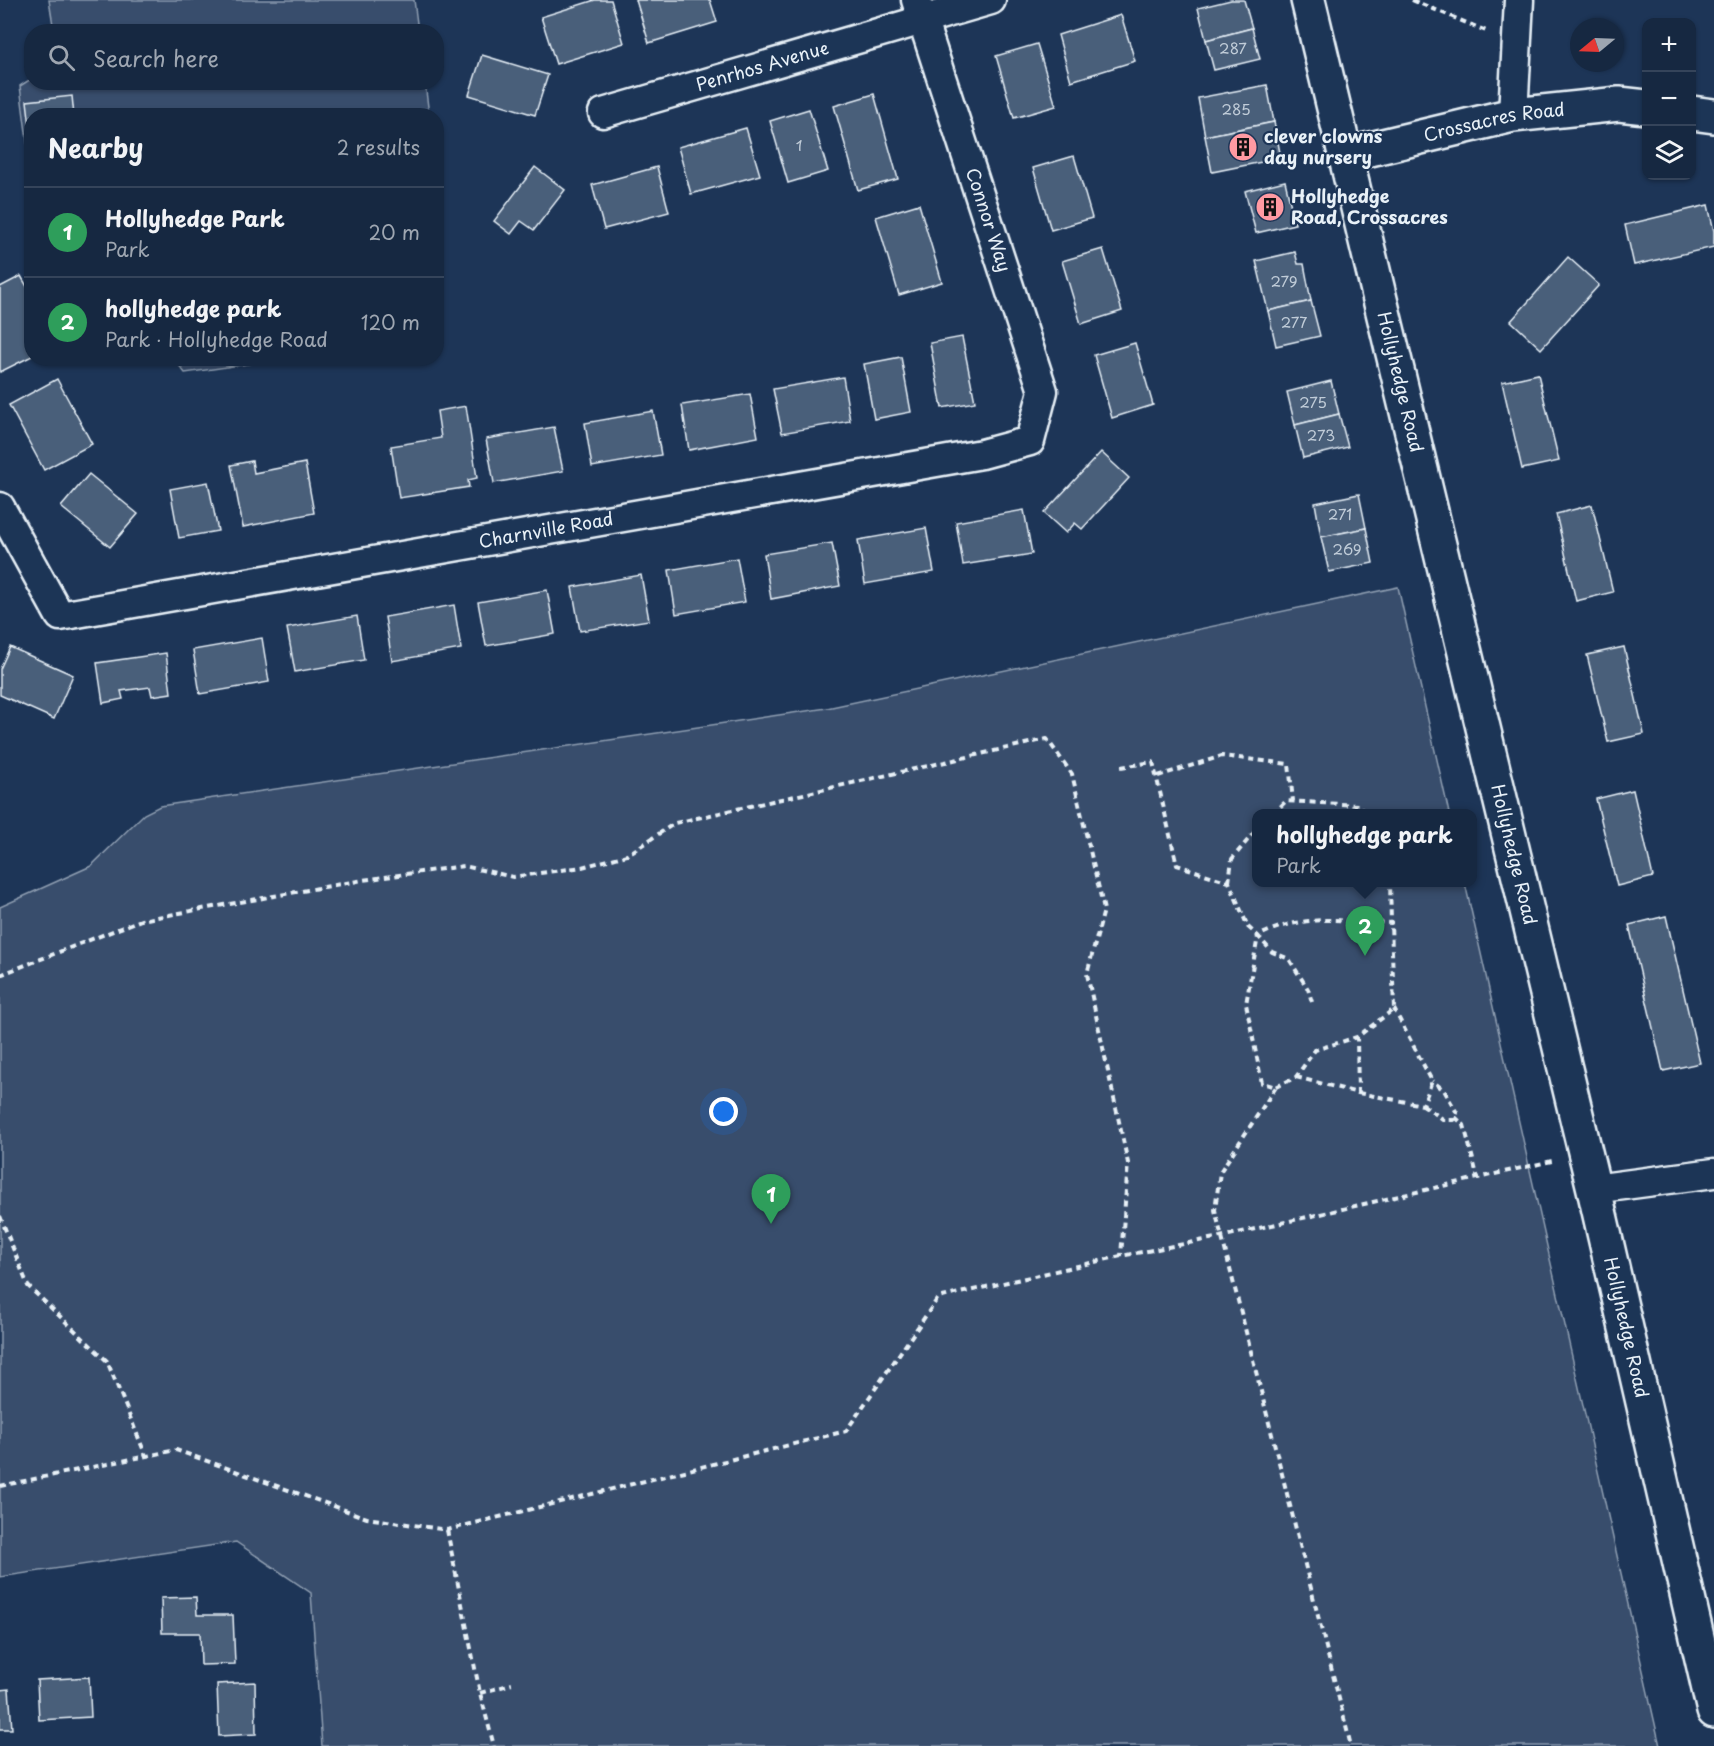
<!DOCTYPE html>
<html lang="en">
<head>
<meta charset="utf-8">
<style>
  :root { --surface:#162841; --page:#1f3048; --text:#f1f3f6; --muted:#9ea6b1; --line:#35445a; --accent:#d6ab8b }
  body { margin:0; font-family:"Playpen Sans",sans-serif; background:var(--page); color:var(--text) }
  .controls { position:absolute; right:18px; top:18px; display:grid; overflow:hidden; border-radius:12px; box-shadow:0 2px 4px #0004 }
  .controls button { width:54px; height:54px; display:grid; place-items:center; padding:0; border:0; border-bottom:2px solid var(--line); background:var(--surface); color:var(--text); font:30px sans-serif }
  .compass { position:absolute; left:1570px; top:18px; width:54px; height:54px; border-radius:50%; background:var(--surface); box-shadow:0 2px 4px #0004; rotate:251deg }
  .you { position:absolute; left:724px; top:1112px; width:21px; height:21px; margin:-15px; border:4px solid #fff; border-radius:50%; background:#1a73e8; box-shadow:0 0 0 9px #1a73e833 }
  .badge { display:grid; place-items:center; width:39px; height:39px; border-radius:50%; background:var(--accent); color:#fff; font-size:20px; font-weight:700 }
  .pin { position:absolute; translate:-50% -50px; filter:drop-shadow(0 2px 3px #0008) }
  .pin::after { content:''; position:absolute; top:32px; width:21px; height:18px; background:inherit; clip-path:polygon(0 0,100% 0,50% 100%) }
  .popup { position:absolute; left:1252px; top:809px; width:225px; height:78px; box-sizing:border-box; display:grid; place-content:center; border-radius:12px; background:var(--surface); filter:drop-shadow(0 2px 4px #0005); font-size:20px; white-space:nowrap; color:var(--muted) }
  .popup b { font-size:22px; color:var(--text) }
  .popup::after { content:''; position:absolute; left:50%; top:100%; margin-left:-12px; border:12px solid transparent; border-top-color:var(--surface) }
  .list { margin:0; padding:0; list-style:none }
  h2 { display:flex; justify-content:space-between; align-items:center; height:78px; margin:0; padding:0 24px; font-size:26px }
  h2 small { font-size:20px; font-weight:400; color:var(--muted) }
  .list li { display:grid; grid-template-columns:39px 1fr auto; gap:18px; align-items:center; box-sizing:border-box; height:90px; padding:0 24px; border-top:2px solid var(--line) }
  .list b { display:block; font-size:22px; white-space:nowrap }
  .list p { margin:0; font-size:20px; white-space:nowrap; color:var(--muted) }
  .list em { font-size:20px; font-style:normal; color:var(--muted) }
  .icon { flex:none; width:33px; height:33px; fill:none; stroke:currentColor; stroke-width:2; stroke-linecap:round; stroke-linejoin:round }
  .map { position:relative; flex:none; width:1714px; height:1746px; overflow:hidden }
  .search { position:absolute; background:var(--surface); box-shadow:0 2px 4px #0004; left:24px; top:24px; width:420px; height:66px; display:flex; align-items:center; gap:15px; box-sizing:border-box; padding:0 21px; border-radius:24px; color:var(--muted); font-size:22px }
  .panel { position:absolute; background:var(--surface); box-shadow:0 2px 4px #0004; left:24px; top:108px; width:420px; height:258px; border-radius:24px }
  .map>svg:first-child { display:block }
  .green { fill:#374d6c; stroke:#909fb2; stroke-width:1.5 }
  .building { fill:#495e7a; stroke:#e8f1f8; stroke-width:1.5 }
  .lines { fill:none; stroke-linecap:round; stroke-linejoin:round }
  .minor-casing { stroke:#e8f1f8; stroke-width:33 }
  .tertiary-casing { stroke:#e8f1f8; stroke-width:38 }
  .path { stroke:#e8f1f8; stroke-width:4; stroke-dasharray:6 4.5; stroke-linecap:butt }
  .minor { stroke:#1d3557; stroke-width:28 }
  .tertiary { stroke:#1d3557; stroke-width:33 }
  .labels { text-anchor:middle; stroke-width:4.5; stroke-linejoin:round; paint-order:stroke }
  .number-label { font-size:15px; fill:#c0ccd8 }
  .street-label { font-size:18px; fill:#e8f1f8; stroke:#1d3557 }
  .poi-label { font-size:18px; font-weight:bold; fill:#e8f1f8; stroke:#1d3557; text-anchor:start }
</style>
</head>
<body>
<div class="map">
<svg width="1714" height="1746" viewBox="0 0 1714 1746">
  <rect width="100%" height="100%" fill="#1d3557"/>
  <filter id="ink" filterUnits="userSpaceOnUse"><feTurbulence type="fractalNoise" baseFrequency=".0167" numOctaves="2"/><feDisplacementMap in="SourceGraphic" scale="12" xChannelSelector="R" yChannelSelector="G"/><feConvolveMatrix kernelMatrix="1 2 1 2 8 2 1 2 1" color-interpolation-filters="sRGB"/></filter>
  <g filter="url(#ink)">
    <g class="green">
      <path d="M 49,0 L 414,0 L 418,31 L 54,31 Z"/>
      <path d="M 31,79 L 32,82 L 425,83 L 429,115 L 32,116 L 31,171 L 20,86 Z"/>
      <path d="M 174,359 L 282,359 L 185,373 Z"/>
      <path d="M 1398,587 L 1449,813 L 1257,814 L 1257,882 L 1465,883 L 1660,1746 L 322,1746 L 311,1593 L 236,1542 L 0,1577 L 0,907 L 91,866 L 144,814 L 160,806 L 827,708 Z"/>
    </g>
    <g class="building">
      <path d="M 595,0 L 611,0 L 624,43 L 556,64 L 541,17 Z"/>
      <path d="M 636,0 L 710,0 L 717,22 L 649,43 Z"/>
      <path d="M 1231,0 L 1244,0 L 1252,28 L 1206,40 L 1198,8 Z"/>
      <path d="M 1121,15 L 1135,61 L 1071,81 L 1058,35 Z"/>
      <path d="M 1252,28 L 1260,59 L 1214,70 L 1206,40 Z"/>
      <path d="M 1037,44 L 1056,106 L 1014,118 L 996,56 Z"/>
      <path d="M 482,55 L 548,75 L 535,115 L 469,95 Z"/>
      <path d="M 1267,85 L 1274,122 L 1205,136 L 1198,98 Z"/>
      <path d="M 874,94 L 898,179 L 858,190 L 834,106 Z"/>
      <path d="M 72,96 L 74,116 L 32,116 L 32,143 L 27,101 Z"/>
      <path d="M 809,109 L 828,171 L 788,183 L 770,121 Z"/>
      <path d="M 1274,122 L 1281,158 L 1212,172 L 1205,136 Z"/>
      <path d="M 746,128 L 760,175 L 691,194 L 678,147 Z"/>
      <path d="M 1074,156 L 1092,218 L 1051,230 L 1033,168 Z"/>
      <path d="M 535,167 L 565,190 L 534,230 L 521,221 L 511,234 L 494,221 Z"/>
      <path d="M 657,167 L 669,212 L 604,229 L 592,185 Z"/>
      <path d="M 1285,181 L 1295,224 L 1256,233 L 1245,191 Z"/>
      <path d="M 919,204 L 942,282 L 899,295 L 876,217 Z"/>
      <path d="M 1708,205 L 1714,231 L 1714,247 L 1634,265 L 1625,225 Z"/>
      <path d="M 1103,249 L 1122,311 L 1081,324 L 1062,261 Z"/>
      <path d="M 1295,252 L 1298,264 L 1304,264 L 1311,301 L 1268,311 L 1256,261 Z"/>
      <path d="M 1568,257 L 1599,285 L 1541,349 L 1511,321 Z"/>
      <path d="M 21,276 L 32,295 L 32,356 L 0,372 L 0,287 Z"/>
      <path d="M 1311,301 L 1320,336 L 1276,346 L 1268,311 Z"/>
      <path d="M 962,337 L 975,402 L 942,408 L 930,343 Z"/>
      <path d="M 1135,343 L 1153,405 L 1112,418 L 1094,355 Z"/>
      <path d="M 901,357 L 911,412 L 874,419 L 864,364 Z"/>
      <path d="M 1538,374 L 1559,461 L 1522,469 L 1502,382 Z"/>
      <path d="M 843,377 L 850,421 L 782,433 L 773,389 Z"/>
      <path d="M 57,379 L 92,444 L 44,470 L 9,405 Z"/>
      <path d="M 1331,381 L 1339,414 L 1295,425 L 1287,392 Z"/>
      <path d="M 750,394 L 758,437 L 689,450 L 682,405 Z"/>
      <path d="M 466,406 L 477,478 L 468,480 L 469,487 L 399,498 L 391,446 L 441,438 L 437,411 Z"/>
      <path d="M 653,411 L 661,455 L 592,467 L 585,423 Z"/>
      <path d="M 1339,414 L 1348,447 L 1303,458 L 1295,425 Z"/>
      <path d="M 554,427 L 563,471 L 494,483 L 486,439 Z"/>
      <path d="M 1101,452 L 1129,478 L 1082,529 L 1075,523 L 1066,533 L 1044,513 Z"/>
      <path d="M 252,461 L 254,473 L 305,463 L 314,513 L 243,527 L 231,465 Z"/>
      <path d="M 89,474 L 138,514 L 110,547 L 61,507 Z"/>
      <path d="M 208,482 L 218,531 L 179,538 L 170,489 Z"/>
      <path d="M 1359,494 L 1366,528 L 1321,537 L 1315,503 Z"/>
      <path d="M 1592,505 L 1613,592 L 1576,601 L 1556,514 Z"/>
      <path d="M 1024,510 L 1032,554 L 963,565 L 956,522 Z"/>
      <path d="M 926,528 L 934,572 L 865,584 L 858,540 Z"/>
      <path d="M 1366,528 L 1373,563 L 1329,572 L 1321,537 Z"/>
      <path d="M 832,543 L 840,586 L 771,599 L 764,554 Z"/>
      <path d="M 737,558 L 745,602 L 676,614 L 669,570 Z"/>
      <path d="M 641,575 L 649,620 L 580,631 L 572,587 Z"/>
      <path d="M 547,590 L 555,634 L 486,646 L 478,602 Z"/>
      <path d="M 454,605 L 461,649 L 392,661 L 385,617 Z"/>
      <path d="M 357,616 L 364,660 L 295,672 L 287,628 Z"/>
      <path d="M 262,638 L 269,682 L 200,694 L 193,650 Z"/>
      <path d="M 10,647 L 73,675 L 54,719 L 0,695 L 0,669 Z"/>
      <path d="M 1624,647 L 1644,734 L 1608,742 L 1587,655 Z"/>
      <path d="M 166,653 L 171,693 L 152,696 L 150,687 L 121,691 L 123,699 L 103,703 L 97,663 Z"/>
      <path d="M 1633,790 L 1653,877 L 1617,886 L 1596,799 Z"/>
      <path d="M 1666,916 L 1700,1063 L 1663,1071 L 1629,925 Z"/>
      <path d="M 196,1597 L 197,1615 L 233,1615 L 235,1664 L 201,1665 L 200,1633 L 162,1633 L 161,1598 Z"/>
      <path d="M 89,1677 L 91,1717 L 39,1720 L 37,1680 Z"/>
      <path d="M 255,1682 L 256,1734 L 219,1736 L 217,1684 Z"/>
      <path d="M 9,1689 L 12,1729 L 0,1729 L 0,1690 Z"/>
    </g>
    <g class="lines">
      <g class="minor-casing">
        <g id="minor">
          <path id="s1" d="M 603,113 L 991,0"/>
          <path d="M 1513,115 L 1519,0"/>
          <path id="s2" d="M 0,507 L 60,616 L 982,454 L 1030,441 L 1043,391 L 916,0"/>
          <path d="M 1594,1189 L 1714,1173"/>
        </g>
      </g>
      <g class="tertiary-casing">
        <g id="tertiary">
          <path id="s3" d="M 1308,0 L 1594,1189 L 1714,1711"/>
          <path d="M 1692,113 L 1714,116"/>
          <path id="s4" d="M 1345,155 L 1513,115 L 1619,104 L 1646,107"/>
        </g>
      </g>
      <g class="path">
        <path d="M 1412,0 L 1486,31"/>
        <path d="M 1121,767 L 1153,762 L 1177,865 L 1229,882 L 1248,927 L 1258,936 L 1246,1004 L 1262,1083 L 1276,1087 L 1220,1172 L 1215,1210 L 1351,1746"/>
        <path d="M 1158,776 L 1222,756 L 1289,764 L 1293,801"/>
        <path d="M 1273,814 L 1286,801 L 1358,805 L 1365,814"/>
        <path d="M 1229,882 L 1232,859 L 1257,829"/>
        <path d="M 0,975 L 141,920 L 363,880 L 464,866 L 513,877 L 582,867 L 627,855 L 675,823 L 1047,739 L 1072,774 L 1104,910 L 1087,974 L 1128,1163 L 1121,1256"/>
        <path d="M 1312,1002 L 1308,989 L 1289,959 L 1272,952 L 1258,936 C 1303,913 1343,921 1391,923 L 1390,882"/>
        <path d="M 1296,1077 L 1358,1093 L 1357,1037"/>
        <path d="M 1276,1087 L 1296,1077 L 1315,1050 L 1357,1037 L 1394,1009 L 1391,923"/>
        <path d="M 1358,1093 L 1423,1105 L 1432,1081 L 1394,1009"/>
        <path d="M 1423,1105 L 1444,1120 L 1454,1120 L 1457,1113 L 1444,1090 L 1432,1081"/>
        <path d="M 1455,1117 L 1464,1125 L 1478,1179"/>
        <path d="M 0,1216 L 28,1286 L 107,1361 L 146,1456"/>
        <path d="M 0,1486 L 176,1450 L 367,1518 L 447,1530 L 846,1431 L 938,1298 L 1121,1256 L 1220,1237 L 1552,1161"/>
        <path d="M 447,1530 L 480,1693 L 494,1746"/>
        <path d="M 480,1693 L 512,1684"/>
      </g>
      <use href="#minor" class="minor"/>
      <use href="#tertiary" class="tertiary"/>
    </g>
  </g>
  <defs>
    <g id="building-disc" transform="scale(1.5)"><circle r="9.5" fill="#ff9aa2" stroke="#1d3557"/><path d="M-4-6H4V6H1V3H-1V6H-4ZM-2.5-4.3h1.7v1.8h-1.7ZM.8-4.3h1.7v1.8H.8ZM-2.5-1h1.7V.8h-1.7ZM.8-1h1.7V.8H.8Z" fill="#111"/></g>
  </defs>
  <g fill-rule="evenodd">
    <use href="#building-disc" x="1243" y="147"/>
    <use href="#building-disc" x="1270" y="207"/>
  </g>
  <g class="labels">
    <g class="number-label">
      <text x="1233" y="54">287</text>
      <text x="1236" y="115">285</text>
      <text x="799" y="151">1</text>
      <text x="1284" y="287">279</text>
      <text x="1294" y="328">277</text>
      <text x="1313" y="408">275</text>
      <text x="1321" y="441">273</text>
      <text x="1340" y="520">271</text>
      <text x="1347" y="555">269</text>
    </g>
    <g class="street-label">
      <text dy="6" stroke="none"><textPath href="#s1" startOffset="166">Penrhos Avenue</textPath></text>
      <text dy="6" stroke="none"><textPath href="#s4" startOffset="153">Crossacres Road</textPath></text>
      <text transform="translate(988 220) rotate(72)" y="6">Connor Way</text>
      <text dy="6" stroke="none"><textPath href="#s3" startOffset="393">Hollyhedge Road</textPath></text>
      <text dy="6" stroke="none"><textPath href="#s2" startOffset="618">Charnville Road</textPath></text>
      <text dy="6" stroke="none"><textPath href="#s3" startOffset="879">Hollyhedge Road</textPath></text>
      <text dy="6" stroke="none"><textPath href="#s3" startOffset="1365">Hollyhedge Road</textPath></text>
    </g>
    <g class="poi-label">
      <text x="1264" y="143">clever clowns<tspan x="1264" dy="21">day nursery</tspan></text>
      <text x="1291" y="203">Hollyhedge<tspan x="1291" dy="21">Road, Crossacres</tspan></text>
    </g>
  </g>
</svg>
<div class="controls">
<button>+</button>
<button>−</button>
<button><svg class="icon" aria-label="layers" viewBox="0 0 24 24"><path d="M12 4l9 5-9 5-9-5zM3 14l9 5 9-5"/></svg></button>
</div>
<svg class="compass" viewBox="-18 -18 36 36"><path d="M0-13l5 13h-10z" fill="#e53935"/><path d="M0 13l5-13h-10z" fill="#9ea6b1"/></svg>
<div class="you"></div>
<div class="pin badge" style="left:771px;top:1224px;background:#2e9e5b">1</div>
<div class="pin badge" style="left:1365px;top:956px;background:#2e9e5b">2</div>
<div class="popup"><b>hollyhedge park</b>Park</div>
<div class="search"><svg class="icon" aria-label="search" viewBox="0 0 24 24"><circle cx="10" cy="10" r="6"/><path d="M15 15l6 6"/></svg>Search here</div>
<section class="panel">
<h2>Nearby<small>2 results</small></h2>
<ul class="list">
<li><span class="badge" style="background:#2e9e5b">1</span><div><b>Hollyhedge Park</b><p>Park</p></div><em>20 m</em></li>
<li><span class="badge" style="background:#2e9e5b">2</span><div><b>hollyhedge park</b><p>Park · Hollyhedge Road</p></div><em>120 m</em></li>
</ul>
</section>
</div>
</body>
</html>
